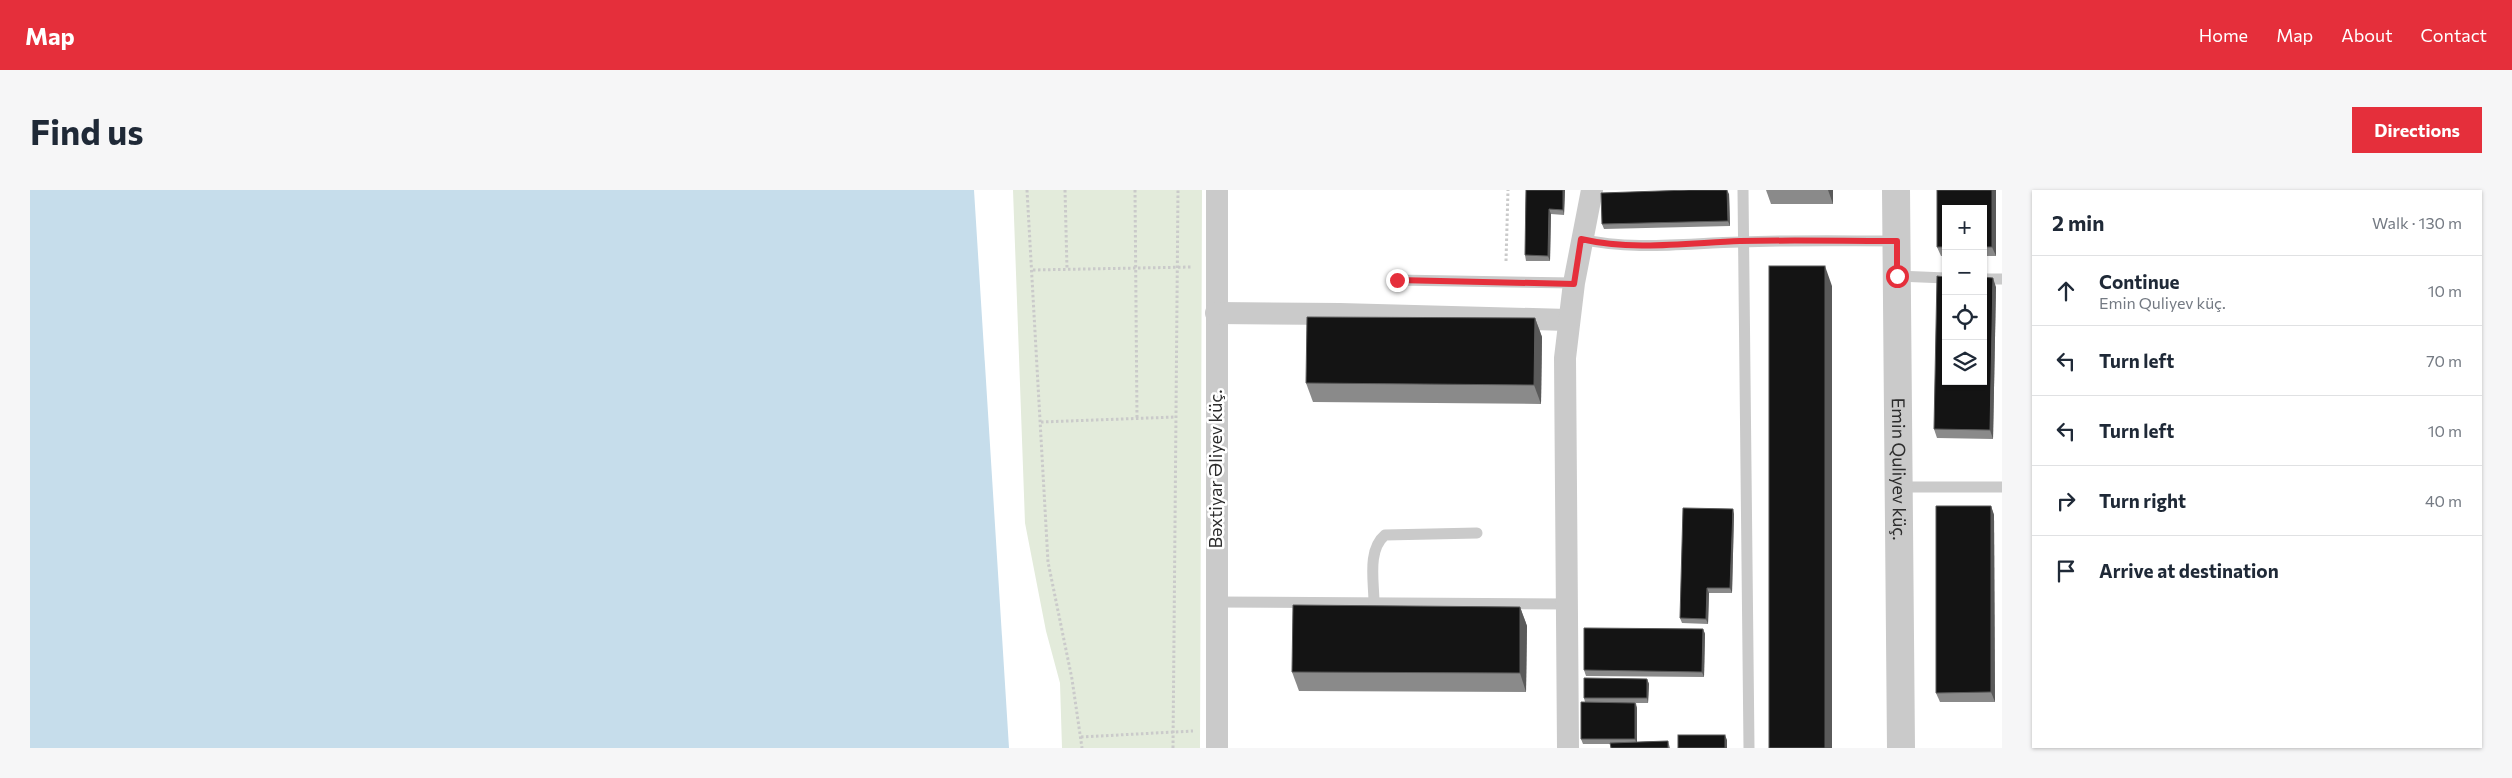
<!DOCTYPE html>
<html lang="en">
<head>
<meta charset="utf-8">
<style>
  :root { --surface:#fff; --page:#f6f6f7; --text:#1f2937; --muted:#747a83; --line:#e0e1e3; --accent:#e52f3b }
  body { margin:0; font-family:Commissioner,sans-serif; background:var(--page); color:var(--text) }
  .controls { position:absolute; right:15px; top:15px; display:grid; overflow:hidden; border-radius:0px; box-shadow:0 1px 4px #0004 }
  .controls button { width:45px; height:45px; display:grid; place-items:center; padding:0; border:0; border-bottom:1px solid var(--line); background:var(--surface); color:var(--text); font:25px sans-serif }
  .stop { position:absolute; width:15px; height:15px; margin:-11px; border:4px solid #e52f3b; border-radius:50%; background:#fff }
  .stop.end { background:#e52f3b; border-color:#fff; box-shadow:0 1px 5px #0008 }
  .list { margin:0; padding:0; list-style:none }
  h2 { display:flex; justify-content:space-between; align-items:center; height:65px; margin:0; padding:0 20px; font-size:21px }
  h2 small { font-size:16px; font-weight:400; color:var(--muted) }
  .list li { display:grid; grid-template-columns:32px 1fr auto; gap:15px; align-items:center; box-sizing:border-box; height:70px; padding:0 20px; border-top:1px solid var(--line) }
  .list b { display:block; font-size:19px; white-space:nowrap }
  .list p { margin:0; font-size:16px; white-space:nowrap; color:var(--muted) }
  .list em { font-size:16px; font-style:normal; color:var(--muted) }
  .icon { flex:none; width:28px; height:28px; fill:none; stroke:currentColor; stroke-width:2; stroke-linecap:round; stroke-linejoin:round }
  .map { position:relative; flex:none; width:1972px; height:558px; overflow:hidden; border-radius:0px }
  header { display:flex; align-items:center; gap:30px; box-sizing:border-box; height:70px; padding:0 25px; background:var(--accent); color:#fff }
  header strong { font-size:24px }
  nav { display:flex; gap:28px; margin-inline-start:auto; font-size:18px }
  .intro { display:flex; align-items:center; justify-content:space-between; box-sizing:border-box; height:120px; padding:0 30px }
  h1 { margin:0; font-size:35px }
  .button { padding:12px 22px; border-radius:0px; background:var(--accent); color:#fff; font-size:18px; font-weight:700 }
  main { display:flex; gap:30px; padding:0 30px }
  aside { flex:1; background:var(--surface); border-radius:0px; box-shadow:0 1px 4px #0004 }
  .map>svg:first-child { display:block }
  .green { fill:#e3ebdb }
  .water { fill:#c6ddeb }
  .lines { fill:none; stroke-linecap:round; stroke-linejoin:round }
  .path { stroke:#cacaca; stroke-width:3; stroke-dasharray:2.5 2.5; stroke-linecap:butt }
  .service { stroke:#cacaca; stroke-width:11 }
  .minor { stroke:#cacaca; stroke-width:22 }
  .tertiary { stroke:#cacaca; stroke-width:28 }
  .wall { fill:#8a8a8a }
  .shaded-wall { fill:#5a5a5a }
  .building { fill:#141414; stroke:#5a5a5a }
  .route { stroke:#e52f3b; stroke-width:6 }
  .labels { text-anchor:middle; stroke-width:5; stroke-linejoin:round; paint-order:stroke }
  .street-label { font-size:18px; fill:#2d2d2d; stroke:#fff }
</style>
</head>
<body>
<header>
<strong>Map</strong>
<nav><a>Home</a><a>Map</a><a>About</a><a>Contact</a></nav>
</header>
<div class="intro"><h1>Find us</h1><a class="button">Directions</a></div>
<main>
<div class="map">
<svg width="1972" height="558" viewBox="0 0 1972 558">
  <rect width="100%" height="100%" fill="#fff"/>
  <path class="green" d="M 983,0 L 1172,0 L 1170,558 L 1032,558 L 1030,493 L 1016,441 L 995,333 Z"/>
  <path class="water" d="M 0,0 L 944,0 L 979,558 L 0,558 Z"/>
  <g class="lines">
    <g class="path">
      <path d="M 997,0 L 1018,372 L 1042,489 L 1052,558"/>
      <path d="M 1035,0 L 1037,79"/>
      <path d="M 1105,0 L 1107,228"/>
      <path d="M 1476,71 L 1478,0"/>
      <path d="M 1003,80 L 1161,77"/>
      <path d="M 1011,232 L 1146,227"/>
      <path d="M 1051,547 L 1163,541"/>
      <path d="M 1143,558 L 1148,0"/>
    </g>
    <g class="service">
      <path d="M 1713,0 L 1719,558"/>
      <path d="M 1551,49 C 1603,61 1658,53 1710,52 C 1762,50 1814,51 1866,51"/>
      <path d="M 1867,86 L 1916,88"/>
      <path d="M 1953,89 L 1972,89"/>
      <path d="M 1367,90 L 1544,93"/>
      <path d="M 1870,297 L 1972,297"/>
      <path d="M 1186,412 L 1537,414"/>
      <path d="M 1344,413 C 1344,392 1337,360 1355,345 L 1447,343"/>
    </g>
    <g class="minor">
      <path d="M 1187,0 L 1187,558"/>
      <path d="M 1186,123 L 1310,124 L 1538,130"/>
      <path d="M 1538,558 L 1535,168 L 1544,93 L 1562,0"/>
    </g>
    <path class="tertiary" id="s1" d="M 1866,0 L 1871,558"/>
  </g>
  <g class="wall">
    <path d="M 1496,0 L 1535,0 L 1534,25 L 1521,24 L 1520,71 L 1496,71 L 1495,65 Z"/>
    <path d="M 1736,0 L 1803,0 L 1803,14 L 1741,14 Z"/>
    <path d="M 1907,0 L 1966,0 L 1966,66 L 1953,66 L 1953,19 L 1916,19 L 1916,66 L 1911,66 L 1907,57 Z"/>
    <path d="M 1699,4 L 1700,36 L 1574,39 L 1572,34 Z"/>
    <path d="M 1966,97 L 1963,249 L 1907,248 L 1904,239 Z"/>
    <path d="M 1505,128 L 1512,147 L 1511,214 L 1283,212 L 1276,193 Z"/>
    <path d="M 1961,316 L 1964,325 L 1965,512 L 1910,512 L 1906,503 Z"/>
    <path d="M 1704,324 L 1702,403 L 1679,403 L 1678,434 L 1652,433 L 1650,428 Z"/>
    <path d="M 1490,417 L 1497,436 L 1496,502 L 1269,501 L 1262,482 Z"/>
    <path d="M 1673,439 L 1675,444 L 1674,487 L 1556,486 L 1554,480 Z"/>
    <path d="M 1617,489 L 1619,494 L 1618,513 L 1606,513 L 1607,518 L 1607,552 L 1638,551 L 1640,558 L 1581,558 L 1580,554 L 1553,554 L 1551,549 L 1555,512 L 1554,508 Z"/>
  </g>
  <g class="shaded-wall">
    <path d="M 1533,0 L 1535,0 L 1534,25 L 1533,20 Z"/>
    <path d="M 1697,0 L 1699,4 L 1700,36 L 1698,31 Z"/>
    <path d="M 1798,0 L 1803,0 L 1803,14 Z"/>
    <path d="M 1962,0 L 1966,0 L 1966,66 L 1962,57 Z"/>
    <path d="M 1519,19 L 1521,24 L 1520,71 L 1518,66 Z"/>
    <path d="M 1795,76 L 1802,96 L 1802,558 L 1795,558 Z"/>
    <path d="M 1963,88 L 1966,97 L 1963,249 L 1960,240 Z"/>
    <path d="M 1505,128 L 1512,147 L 1511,214 L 1504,195 Z"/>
    <path d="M 1961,316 L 1964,325 L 1965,512 L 1961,502 Z"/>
    <path d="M 1703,319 L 1704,324 L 1702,403 L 1700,398 Z"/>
    <path d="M 1677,398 L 1679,403 L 1678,434 L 1676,429 Z"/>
    <path d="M 1490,417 L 1497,436 L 1496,502 L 1490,483 Z"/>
    <path d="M 1673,439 L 1675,444 L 1674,487 L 1672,482 Z"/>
    <path d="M 1617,489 L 1619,494 L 1618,513 L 1617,508 Z"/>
    <path d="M 1605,513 L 1607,518 L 1607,554 L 1605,549 Z"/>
    <path d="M 1695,545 L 1697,550 L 1697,558 L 1695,558 Z"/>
  </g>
  <g class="building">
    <path d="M 1496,0 L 1533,0 L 1533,20 L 1519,19 L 1518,66 L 1495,65 Z"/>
    <path d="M 1659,0 L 1697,0 L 1698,31 L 1572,34 L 1571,3 Z"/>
    <path d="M 1907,0 L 1962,0 L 1962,57 L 1953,57 L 1953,19 L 1916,19 L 1916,57 L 1907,57 Z"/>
    <rect x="1739" y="76" width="56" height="482"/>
    <path d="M 1907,86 L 1916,87 L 1916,191 L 1953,191 L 1953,87 L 1963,88 L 1960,240 L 1904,239 Z"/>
    <path d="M 1277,127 L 1505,128 L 1504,195 L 1276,193 Z"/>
    <path d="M 1906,316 L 1961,316 L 1961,502 L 1906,503 Z"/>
    <path d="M 1653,318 L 1703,319 L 1700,398 L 1677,398 L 1676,429 L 1650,428 Z"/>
    <path d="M 1263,415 L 1490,417 L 1490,483 L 1262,482 Z"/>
    <path d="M 1554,438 L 1673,439 L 1672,482 L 1554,480 Z"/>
    <path d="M 1554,488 L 1617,489 L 1617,508 L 1554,508 Z"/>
    <path d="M 1551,512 L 1605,513 L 1605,549 L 1551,549 Z"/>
    <rect x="1648" y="545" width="47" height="13"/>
    <path d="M 1638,551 L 1638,558 L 1581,558 L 1580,553 Z"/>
  </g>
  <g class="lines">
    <path class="route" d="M 1367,90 L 1544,94 L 1551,49 C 1603,61 1658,53 1710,51 C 1762,50 1815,51 1867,51 L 1867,86"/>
  </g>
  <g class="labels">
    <g class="street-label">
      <text transform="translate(1186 279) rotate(-90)" y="6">Bəxtiyar Əliyev küç.</text>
      <text dy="6" stroke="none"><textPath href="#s1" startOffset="279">Emin Quliyev küç.</textPath></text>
    </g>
  </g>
</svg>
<div class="controls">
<button>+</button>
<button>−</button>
<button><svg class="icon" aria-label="locate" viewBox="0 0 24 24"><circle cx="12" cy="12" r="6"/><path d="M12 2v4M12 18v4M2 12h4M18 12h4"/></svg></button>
<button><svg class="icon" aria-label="layers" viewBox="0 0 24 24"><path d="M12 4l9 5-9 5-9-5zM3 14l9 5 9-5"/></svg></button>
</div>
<div class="stop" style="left:1867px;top:86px"></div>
<div class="stop end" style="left:1367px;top:90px"></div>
</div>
<aside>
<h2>2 min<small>Walk · 130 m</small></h2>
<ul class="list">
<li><svg class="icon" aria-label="ahead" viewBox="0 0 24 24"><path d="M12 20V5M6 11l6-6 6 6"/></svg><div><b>Continue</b><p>Emin Quliyev küç.</p></div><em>10 m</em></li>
<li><svg class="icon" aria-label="left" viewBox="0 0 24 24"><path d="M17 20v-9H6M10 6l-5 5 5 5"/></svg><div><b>Turn left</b></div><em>70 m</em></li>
<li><svg class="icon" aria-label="left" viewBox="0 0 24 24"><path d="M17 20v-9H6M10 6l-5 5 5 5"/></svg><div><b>Turn left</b></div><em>10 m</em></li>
<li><svg class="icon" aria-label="right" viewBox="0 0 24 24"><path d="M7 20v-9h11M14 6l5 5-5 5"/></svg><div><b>Turn right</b></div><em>40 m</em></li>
<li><svg class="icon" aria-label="arrive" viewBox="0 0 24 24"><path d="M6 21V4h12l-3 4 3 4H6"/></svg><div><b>Arrive at destination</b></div></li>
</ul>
</aside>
</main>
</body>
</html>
